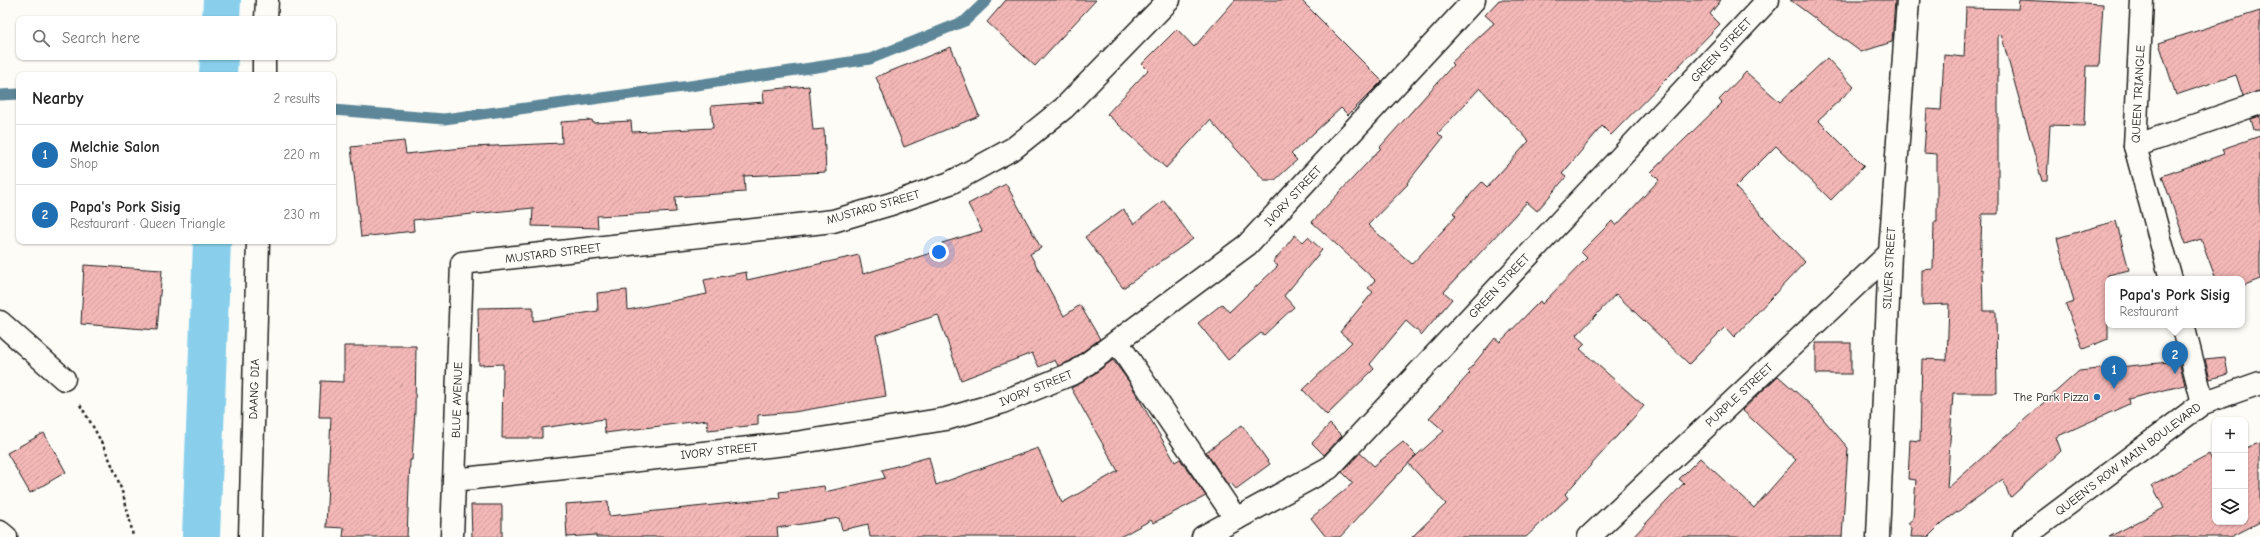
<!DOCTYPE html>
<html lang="en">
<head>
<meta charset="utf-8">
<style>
  :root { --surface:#fff; --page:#f6f6f6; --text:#222; --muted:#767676; --line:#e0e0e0; --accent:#1f6fb2 }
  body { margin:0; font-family:"Comic Neue",sans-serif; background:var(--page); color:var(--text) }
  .controls { position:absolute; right:12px; bottom:12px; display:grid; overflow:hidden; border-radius:8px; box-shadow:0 1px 3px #0004 }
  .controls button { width:36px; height:36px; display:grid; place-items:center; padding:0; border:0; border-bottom:1px solid var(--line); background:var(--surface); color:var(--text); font:20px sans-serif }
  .you { position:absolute; left:939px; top:252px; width:14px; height:14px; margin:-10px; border:3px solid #fff; border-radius:50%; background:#1a73e8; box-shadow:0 0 0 6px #1a73e833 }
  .badge { display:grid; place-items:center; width:26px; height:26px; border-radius:50%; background:var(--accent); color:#fff; font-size:13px; font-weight:700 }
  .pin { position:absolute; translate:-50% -33px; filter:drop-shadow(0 1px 2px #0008) }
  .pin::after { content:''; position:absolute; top:21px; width:14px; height:12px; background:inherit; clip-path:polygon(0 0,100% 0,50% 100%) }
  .popup { position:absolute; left:2105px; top:276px; width:140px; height:52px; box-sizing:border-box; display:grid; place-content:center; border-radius:8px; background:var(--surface); filter:drop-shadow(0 1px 3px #0005); font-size:13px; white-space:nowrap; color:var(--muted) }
  .popup b { font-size:15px; color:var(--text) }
  .popup::after { content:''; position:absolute; left:50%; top:100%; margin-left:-8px; border:8px solid transparent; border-top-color:var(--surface) }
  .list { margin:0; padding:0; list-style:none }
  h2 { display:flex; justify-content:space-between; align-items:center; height:52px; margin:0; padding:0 16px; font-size:17px }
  h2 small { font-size:13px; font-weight:400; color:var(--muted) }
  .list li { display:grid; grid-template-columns:26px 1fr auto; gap:12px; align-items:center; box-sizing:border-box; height:60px; padding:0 16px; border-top:1px solid var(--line) }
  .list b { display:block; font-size:15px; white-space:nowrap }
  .list p { margin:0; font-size:13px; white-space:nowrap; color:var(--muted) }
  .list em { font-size:13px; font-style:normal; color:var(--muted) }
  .icon { flex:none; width:22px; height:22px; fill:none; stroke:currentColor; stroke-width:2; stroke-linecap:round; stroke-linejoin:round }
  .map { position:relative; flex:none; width:2260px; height:537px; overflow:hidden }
  .search { position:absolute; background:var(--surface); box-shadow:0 1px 3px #0004; left:16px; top:16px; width:320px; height:44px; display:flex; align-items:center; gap:10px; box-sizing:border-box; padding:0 14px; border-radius:8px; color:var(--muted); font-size:15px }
  .panel { position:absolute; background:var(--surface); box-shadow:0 1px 3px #0004; left:16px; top:72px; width:320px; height:172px; border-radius:8px }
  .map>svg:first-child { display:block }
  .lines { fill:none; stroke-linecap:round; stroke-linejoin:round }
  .stream { stroke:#5d8798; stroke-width:11 }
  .canal { stroke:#89cfeb; stroke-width:38 }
  .building { fill:url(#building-hatch); stroke:#1c1c1c; fill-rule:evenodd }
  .minor-casing { stroke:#1c1c1c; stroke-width:25 }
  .path { stroke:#1c1c1c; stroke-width:2.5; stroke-dasharray:3 3; stroke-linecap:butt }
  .minor { stroke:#fdfcf7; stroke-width:22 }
  .poi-dot { fill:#1f6fb2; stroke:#fdfcf7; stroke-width:1.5 }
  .labels { text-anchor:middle; stroke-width:3; stroke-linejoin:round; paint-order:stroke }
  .street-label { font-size:12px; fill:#1c1c1c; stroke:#fdfcf7 }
  .poi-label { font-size:12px; fill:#1c1c1c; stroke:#fdfcf7; text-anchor:end }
</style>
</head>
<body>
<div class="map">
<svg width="2260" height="537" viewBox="0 0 2260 537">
  <defs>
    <pattern id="building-hatch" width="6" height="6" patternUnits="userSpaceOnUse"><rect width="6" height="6" fill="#f3b7b6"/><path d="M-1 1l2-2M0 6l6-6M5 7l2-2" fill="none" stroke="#d09d9c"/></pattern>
  </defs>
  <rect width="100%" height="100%" fill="#fdfcf7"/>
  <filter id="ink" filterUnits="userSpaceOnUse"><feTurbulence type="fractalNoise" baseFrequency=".025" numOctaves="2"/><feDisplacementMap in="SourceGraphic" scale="8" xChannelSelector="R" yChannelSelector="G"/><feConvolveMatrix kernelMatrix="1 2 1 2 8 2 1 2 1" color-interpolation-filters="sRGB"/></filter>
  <g filter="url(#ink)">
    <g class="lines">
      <g class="stream">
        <path d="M 0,95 L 19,94"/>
        <path d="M 333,110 L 444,119 L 690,86 L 870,59 L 965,21 L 987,0"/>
      </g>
      <g class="canal">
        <path d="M 221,19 L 222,0"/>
        <path d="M 218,75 L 219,57"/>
        <path d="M 201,537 L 212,241"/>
      </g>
    </g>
    <g class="building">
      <path d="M 1006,0 L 1096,0 L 1035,66 L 987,22 Z"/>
      <path d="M 1235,0 L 1301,0 L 1382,81 L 1348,115 L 1341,108 L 1291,154 L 1297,160 L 1275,180 L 1264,180 L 1210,120 L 1166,168 L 1107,114 L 1148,70 L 1142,64 L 1177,29 L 1194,47 Z"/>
      <path d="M 1499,0 L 1721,0 L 1710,14 L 1720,24 L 1611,135 L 1602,126 L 1562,174 L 1566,177 L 1537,211 L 1527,202 L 1444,292 L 1452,299 L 1422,335 L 1406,321 L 1370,364 L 1374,369 L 1327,415 L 1303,390 L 1352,342 L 1340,332 L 1373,292 L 1368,288 L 1375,280 L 1312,222 L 1381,148 L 1380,147 L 1453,65 L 1451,63 L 1494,23 L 1485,15 ZM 1480,88 L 1529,141 L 1487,187 L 1482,182 L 1453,213 L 1456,216 L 1412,264 L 1368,225 L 1408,184 L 1407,183 L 1443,138 L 1438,133 Z"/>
      <path d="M 1790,0 L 1895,0 L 1892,42 L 1861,52 Z"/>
      <path d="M 2019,0 L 2103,4 L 2099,66 L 2086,66 L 2084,126 L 2050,125 L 2047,181 L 2042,181 L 2001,34 L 1998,35 L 1998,214 L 1982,214 L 1980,269 L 1982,269 L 1983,311 L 1996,311 L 1997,393 L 1953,393 L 1947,489 L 2079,371 L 2179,361 L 2185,385 L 2128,399 L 2129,404 L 2056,437 L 2061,451 L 2010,498 L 2003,479 L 1942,523 L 1928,537 L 1911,537 L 1912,528 L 1908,523 L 1913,519 L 1916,480 L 1908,479 L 1910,440 L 1920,441 L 1922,359 L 1947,360 L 1949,304 L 1922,305 L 1922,270 L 1933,269 L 1934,222 L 1937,222 L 1937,154 L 1924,153 L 1927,109 L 1941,110 L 1944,55 L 1964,57 L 1966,8 L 2018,9 Z"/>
      <path d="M 2260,11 L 2260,91 L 2243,96 L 2236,75 L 2176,95 L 2159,43 Z"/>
      <path d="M 951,47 L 979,116 L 904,147 L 876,77 Z"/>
      <path d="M 1827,58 L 1854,87 L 1818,120 L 1864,166 L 1831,200 L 1776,146 L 1735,187 L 1805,262 L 1734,337 L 1725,327 L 1689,364 L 1616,294 L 1576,336 L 1585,344 L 1580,349 L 1644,406 L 1565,494 L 1568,498 L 1526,537 L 1412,537 L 1446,504 L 1408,463 L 1444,431 L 1429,418 L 1470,373 L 1468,371 L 1495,338 L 1500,342 L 1540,301 L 1542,304 L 1587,258 L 1581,252 L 1612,221 L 1616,226 L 1659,180 L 1651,172 L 1722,103 L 1719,100 L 1746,72 L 1780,102 Z"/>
      <path d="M 809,86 L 813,130 L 824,129 L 826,172 L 744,176 L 745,192 L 675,197 L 676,212 L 597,216 L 598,228 L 532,226 L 533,208 L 413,220 L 414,231 L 361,237 L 351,147 L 404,141 L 406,154 L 472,147 L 562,143 L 561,122 L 592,120 L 593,123 L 631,121 L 632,132 L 713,128 L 711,106 L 764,102 L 763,90 Z"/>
      <path d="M 2260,116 L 2260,130 L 2254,130 L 2251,119 Z"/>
      <path d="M 2260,136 L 2260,279 L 2242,286 L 2242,279 L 2216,279 L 2201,239 L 2186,244 L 2162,176 L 2224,154 L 2222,149 Z"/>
      <path d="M 1006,184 L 1041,248 L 1030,254 L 1064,316 L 1080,305 L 1100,339 L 1070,361 L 1058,366 L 1055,360 L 1039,367 L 1032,353 L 961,380 L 938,315 L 876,335 L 886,396 L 794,412 L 758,415 L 758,425 L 708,430 L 707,420 L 605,433 L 604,419 L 542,428 L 542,438 L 502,438 L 503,364 L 479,365 L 478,308 L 533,307 L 533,321 L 598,311 L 597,293 L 627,290 L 628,310 L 707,294 L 704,280 L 746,272 L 747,280 L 859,255 L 863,274 L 944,249 L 942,243 L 982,231 L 968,204 Z"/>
      <path d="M 1164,200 L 1193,239 L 1123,288 L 1085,237 L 1123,209 L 1134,224 Z"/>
      <path d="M 2116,221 L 2129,270 L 2108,275 L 2108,339 L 2083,349 L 2066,305 L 2074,302 L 2057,238 Z"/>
      <path d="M 1295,235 L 1303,242 L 1308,237 L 1322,250 L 1284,296 L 1294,307 L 1264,335 L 1261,333 L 1228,360 L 1198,323 L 1222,304 L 1229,312 L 1278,266 L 1273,262 Z"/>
      <path d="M 84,265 L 162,270 L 157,330 L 81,324 Z"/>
      <rect x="1816" y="343" width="35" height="31"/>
      <path d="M 344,346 L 416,346 L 415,411 L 412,460 L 410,460 L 407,537 L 343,537 L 344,528 L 326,527 L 331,417 L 319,417 L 321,381 L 344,382 Z"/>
      <path d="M 2225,357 L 2228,374 L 2210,379 L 2205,359 Z"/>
      <path d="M 1113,360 L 1130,383 L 1175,462 L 1180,459 L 1206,496 L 1153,523 L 1151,520 L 1120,537 L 870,537 L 868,524 L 842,530 L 839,518 L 777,528 L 778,537 L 596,537 L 596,535 L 567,537 L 565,504 L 608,501 L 609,516 L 780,498 L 779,492 L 824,486 L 825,492 L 885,478 L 882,470 L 929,457 L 936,485 L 1038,448 L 1062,503 L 1118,471 L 1071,388 L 1083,382 Z"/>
      <path d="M 1778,376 L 1812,406 L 1848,448 L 1842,537 L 1633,537 L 1684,483 L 1679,479 L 1700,458 L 1754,508 L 1796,460 L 1742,410 Z"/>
      <path d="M 1330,424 L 1342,436 L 1324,455 L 1312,443 Z"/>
      <path d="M 1242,425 L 1270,464 L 1236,489 L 1231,483 L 1228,485 L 1206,452 Z"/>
      <path d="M 44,433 L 66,472 L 30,493 L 7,453 Z"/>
      <path d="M 1403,442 L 1416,455 L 1340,537 L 1326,537 L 1311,518 L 1353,483 L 1342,472 L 1360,453 L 1374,466 Z"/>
      <path d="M 2260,443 L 2260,522 L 2231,537 L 2109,537 L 2164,508 L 2152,485 L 2209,454 L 2212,460 L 2215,459 L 2215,522 L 2245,522 L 2245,448 Z"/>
      <path d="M 471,505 L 502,505 L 502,537 L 472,537 Z"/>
    </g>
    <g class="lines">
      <g class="minor-casing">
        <g id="minor">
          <path d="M 2142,0 L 2135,146 L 2171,279"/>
          <path d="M 266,19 L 267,0"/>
          <path d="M 264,75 L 264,57"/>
          <path d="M 2135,146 L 2260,103"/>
          <path d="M 0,322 L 64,379"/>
          <path d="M 2183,325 L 2203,403"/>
          <path d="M 1117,342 L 1236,519"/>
          <path d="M 454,480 L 795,443 L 946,419 L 1000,403 L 1076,372 L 1247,245 L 1474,0"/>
          <path d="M 0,532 L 6,537"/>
          <path d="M 250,537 L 258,241"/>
          <path d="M 452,537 L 462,263 L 833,221 L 891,204 L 950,183 L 1014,148 L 1064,108 L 1169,0"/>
          <path d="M 1203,537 L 1329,468 L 1768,0"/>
          <path d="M 1589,537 L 1890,253"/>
          <path d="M 1878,537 L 1890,253 L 1908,0"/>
          <path d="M 2024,537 L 2203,403 L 2260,383"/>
        </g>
      </g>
      <path class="path" d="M 80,405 C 106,446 125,488 133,537"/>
      <use href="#minor" class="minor"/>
    </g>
  </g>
  <circle class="poi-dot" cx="2097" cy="397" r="4"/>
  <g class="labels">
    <g class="street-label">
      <text transform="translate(1721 50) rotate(-47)" y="4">GREEN STREET</text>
      <text transform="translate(2138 94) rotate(-87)" y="4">QUEEN TRIANGLE</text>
      <text transform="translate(1293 196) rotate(-47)" y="4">IVORY STREET</text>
      <text transform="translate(873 207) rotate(-16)" y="4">MUSTARD STREET</text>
      <text transform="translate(553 253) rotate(-7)" y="4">MUSTARD STREET</text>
      <text transform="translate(1889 268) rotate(-87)" y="4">SILVER STREET</text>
      <text transform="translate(1499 286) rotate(-47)" y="4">GREEN STREET</text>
      <text transform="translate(1036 388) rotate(-22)" y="4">IVORY STREET</text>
      <text transform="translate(254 389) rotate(-88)" y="4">DAANG DIA</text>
      <text transform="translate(1739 395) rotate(-43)" y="4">PURPLE STREET</text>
      <text transform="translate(457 400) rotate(-88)" y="4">BLUE AVENUE</text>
      <text transform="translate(719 451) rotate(-6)" y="4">IVORY STREET</text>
      <text transform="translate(2128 459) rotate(-37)" y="4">QUEEN'S ROW MAIN BOULEVARD</text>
    </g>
    <g class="poi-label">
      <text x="2089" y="401">The Park Pizza</text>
    </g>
  </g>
</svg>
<div class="controls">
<button>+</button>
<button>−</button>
<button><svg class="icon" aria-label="layers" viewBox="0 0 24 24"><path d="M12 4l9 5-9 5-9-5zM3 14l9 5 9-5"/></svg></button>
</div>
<div class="you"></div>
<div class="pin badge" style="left:2114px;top:389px">1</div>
<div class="pin badge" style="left:2175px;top:374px">2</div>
<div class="popup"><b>Papa's Pork Sisig</b>Restaurant</div>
<div class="search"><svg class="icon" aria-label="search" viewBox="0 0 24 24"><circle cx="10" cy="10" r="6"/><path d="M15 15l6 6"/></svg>Search here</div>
<section class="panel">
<h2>Nearby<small>2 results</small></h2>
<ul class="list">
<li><span class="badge">1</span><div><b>Melchie Salon</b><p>Shop</p></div><em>220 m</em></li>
<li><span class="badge">2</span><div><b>Papa's Pork Sisig</b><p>Restaurant · Queen Triangle</p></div><em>230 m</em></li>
</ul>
</section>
</div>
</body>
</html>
